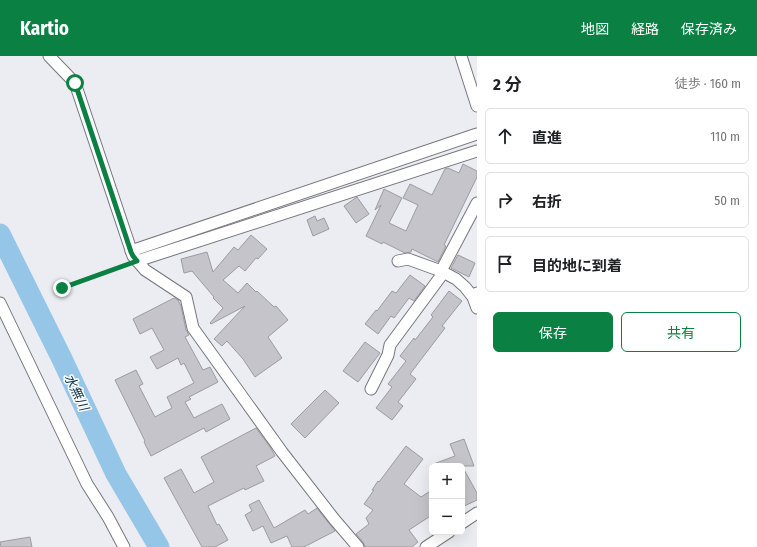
<!DOCTYPE html>
<html lang="ja">
<head>
<meta charset="utf-8">
<style>
  :root { --surface:#fff; --page:#f6f6f6; --text:#202124; --muted:#757577; --line:#e0e0e0; --accent:#0b8043 }
  body { margin:0; font-family:"Fira Sans Condensed","Noto Sans JP",sans-serif; background:var(--page); color:var(--text) }
  .controls { position:absolute; right:12px; bottom:12px; display:grid; overflow:hidden; border-radius:6px; box-shadow:0 4px 16px #0002 }
  .controls button { width:36px; height:36px; display:grid; place-items:center; padding:0; border:0; border-bottom:1px solid var(--line); background:var(--surface); color:var(--text); font:20px sans-serif }
  .stop { position:absolute; width:12px; height:12px; margin:-9px; border:3px solid #0b8043; border-radius:50%; background:#fff }
  .stop.end { background:#0b8043; border-color:#fff; box-shadow:0 1px 4px #0008 }
  .list { margin:0; padding:0; list-style:none }
  h2 { display:flex; justify-content:space-between; align-items:center; height:52px; margin:0; padding:0 16px; font-size:17px }
  h2 small { font-size:13px; font-weight:400; color:var(--muted) }
  .list li { display:grid; grid-template-columns:26px 1fr auto; gap:12px; align-items:center; box-sizing:border-box; height:56px; margin:0 8px 8px; padding:0 8px; border:1px solid var(--line); border-radius:6px }
  .list b { display:block; font-size:15px; white-space:nowrap }
  .list em { font-size:13px; font-style:normal; color:var(--muted) }
  .actions { display:flex; gap:8px; padding:12px 16px }
  .actions a { flex:1; padding:9px 0; border:1px solid var(--accent); border-radius:6px; text-align:center; font-size:14px; color:var(--accent) }
  .actions .main { background:var(--accent); color:#fff }
  .icon { flex:none; width:22px; height:22px; fill:none; stroke:currentColor; stroke-width:2; stroke-linecap:round; stroke-linejoin:round }
  .map { position:relative; flex:none; width:477px; height:491px; overflow:hidden }
  header { display:flex; align-items:center; gap:24px; box-sizing:border-box; height:56px; padding:0 20px; background:var(--accent); color:#fff }
  header strong { font-size:19px }
  nav { display:flex; gap:22px; margin-inline-start:auto; font-size:14px }
  main { display:flex }
  aside { flex:1; background:var(--surface) }
  .map>svg:first-child { display:block }
  .lines { fill:none; stroke-linecap:round; stroke-linejoin:round }
  .river { stroke:#96c6e7; stroke-width:21 }
  .building { fill:#c4c4ca; stroke:#9b9ba1 }
  .street-casing { stroke:#76777d; stroke-width:13 }
  .path { stroke:#838488; stroke-width:2; stroke-dasharray:3 2; stroke-linecap:butt }
  .street { stroke:#fff; stroke-width:11 }
  .route { stroke:#0b8043; stroke-width:5 }
  .labels { text-anchor:middle; stroke-width:3; stroke-linejoin:round; paint-order:stroke }
  .water-label { font-size:13px; font-style:italic; fill:#0e344c; stroke:#fff }
</style>
</head>
<body>
<header>
<strong>Kartio</strong>
<nav><a>地図</a><a>経路</a><a>保存済み</a></nav>
</header>
<main>
<div class="map">
<svg width="477" height="491" viewBox="0 0 477 491">
  <rect width="100%" height="100%" fill="#ecedf3"/>
  <g class="lines">
    <path class="river" d="M 0,178 L 62,303 L 116,418 L 159,491"/>
  </g>
  <g class="building">
    <path d="M 463,108 L 477,115 L 477,121 L 444,189 L 446,190 L 438,206 L 412,193 L 411,196 L 405,197 L 383,186 L 382,188 L 366,180 L 381,149 L 375,154 L 384,133 L 402,142 L 389,167 L 406,175 L 418,149 L 403,142 L 410,128 L 432,139 L 445,113 L 448,112 L 459,117 Z"/>
    <path d="M 357,141 L 369,158 L 356,167 L 344,150 Z"/>
    <path d="M 315,160 L 317,165 L 324,162 L 329,173 L 313,180 L 307,164 Z"/>
    <path d="M 251,179 L 267,193 L 258,203 L 256,202 L 245,215 L 239,210 L 223,224 L 238,237 L 247,227 L 256,236 L 257,235 L 274,251 L 276,250 L 288,264 L 268,281 L 282,302 L 255,321 L 243,303 L 227,285 L 222,290 L 214,283 L 245,250 L 211,268 L 210,267 L 223,252 L 213,242 L 214,241 L 192,215 L 184,217 L 181,203 L 207,196 L 213,216 L 234,191 L 238,194 Z"/>
    <path d="M 458,199 L 475,207 L 469,221 L 451,212 Z"/>
    <path d="M 410,219 L 425,230 L 414,245 L 409,242 L 394,262 L 391,260 L 378,278 L 365,268 L 376,254 L 377,255 L 392,235 L 396,237 Z"/>
    <path d="M 449,235 L 462,245 L 442,270 L 445,272 L 410,318 L 416,323 L 398,346 L 403,350 L 392,364 L 376,352 L 392,331 L 388,328 L 406,305 L 400,300 L 414,282 L 415,284 L 433,261 L 431,259 Z"/>
    <path d="M 174,242 L 178,244 L 181,250 L 186,274 L 189,279 L 185,281 L 203,314 L 210,311 L 218,326 L 189,341 L 191,343 L 185,346 L 194,362 L 222,348 L 230,363 L 206,376 L 204,372 L 151,400 L 144,386 L 145,385 L 115,324 L 136,314 L 143,328 L 139,330 L 155,361 L 172,352 L 167,341 L 194,327 L 184,307 L 181,309 L 178,302 L 157,313 L 150,301 L 164,294 L 152,272 L 140,278 L 133,263 Z"/>
    <path d="M 365,286 L 380,297 L 358,326 L 343,315 Z"/>
    <path d="M 325,334 L 339,347 L 305,382 L 291,368 Z"/>
    <path d="M 256,372 L 270,391 L 275,400 L 256,410 L 264,425 L 245,434 L 244,432 L 208,450 L 217,469 L 219,468 L 228,484 L 215,491 L 202,491 L 164,422 L 181,413 L 194,437 L 214,426 L 201,401 Z"/>
    <path d="M 464,383 L 474,410 L 462,410 L 477,437 L 477,444 L 462,451 L 462,410 L 432,410 L 431,409 L 455,400 L 450,388 Z"/>
    <path d="M 406,390 L 423,403 L 404,428 L 421,441 L 432,434 L 432,459 L 409,474 L 418,486 L 412,491 L 365,491 L 363,486 L 356,478 L 369,468 L 366,462 L 373,454 L 364,448 L 374,434 L 372,434 L 378,425 L 379,426 Z"/>
    <path d="M 259,444 L 274,472 L 305,454 L 308,458 L 317,452 L 335,475 L 304,491 L 292,491 L 287,480 L 271,487 L 263,470 L 253,475 L 245,459 L 252,455 L 249,449 Z"/>
    <path d="M 30,481 L 32,491 L 1,491 L 0,486 Z"/>
  </g>
  <g class="lines">
    <g class="street-casing">
      <g id="street">
        <path d="M 49,0 L 75,27 L 133,200 L 145,214 L 186,241 L 193,272 L 282,396 L 334,463 L 358,491"/>
        <path d="M 461,0 L 477,50"/>
        <path d="M 131,195 L 477,78"/>
        <path d="M 137,205 L 477,95"/>
        <path d="M 398,205 L 408,203 L 441,215 L 456,223 L 465,231 L 473,241 L 477,237"/>
        <path d="M 473,241 L 477,252"/>
        <path d="M 0,247 L 87,428 L 108,461 L 124,491"/>
        <path d="M 371,333 L 388,299 L 390,289 L 441,220 L 441,215 L 477,147"/>
        <path d="M 462,467 L 477,457"/>
        <path d="M 426,491 L 449,476"/>
      </g>
    </g>
    <path class="path" d="M 62,232 L 127,209"/>
    <use href="#street" class="street"/>
  </g>
  <g class="lines">
    <path class="route" d="M 62,232 L 137,205 L 133,200 L 131,196 L 75,27"/>
  </g>
  <g class="labels">
    <g class="water-label">
      <text transform="translate(77 336) rotate(64)" y="5">水無川</text>
    </g>
  </g>
</svg>
<div class="controls">
<button>+</button>
<button>−</button>
</div>
<div class="stop" style="left:75px;top:27px"></div>
<div class="stop end" style="left:62px;top:232px"></div>
</div>
<aside>
<h2>2 分<small>徒歩 · 160 m</small></h2>
<ul class="list">
<li><svg class="icon" aria-label="ahead" viewBox="0 0 24 24"><path d="M12 20V5M6 11l6-6 6 6"/></svg><div><b>直進</b></div><em>110 m</em></li>
<li><svg class="icon" aria-label="right" viewBox="0 0 24 24"><path d="M7 20v-9h11M14 6l5 5-5 5"/></svg><div><b>右折</b></div><em>50 m</em></li>
<li><svg class="icon" aria-label="arrive" viewBox="0 0 24 24"><path d="M6 21V4h12l-3 4 3 4H6"/></svg><div><b>目的地に到着</b></div></li>
</ul>
<div class="actions"><a class="main">保存</a><a>共有</a></div>
</aside>
</main>
</body>
</html>
